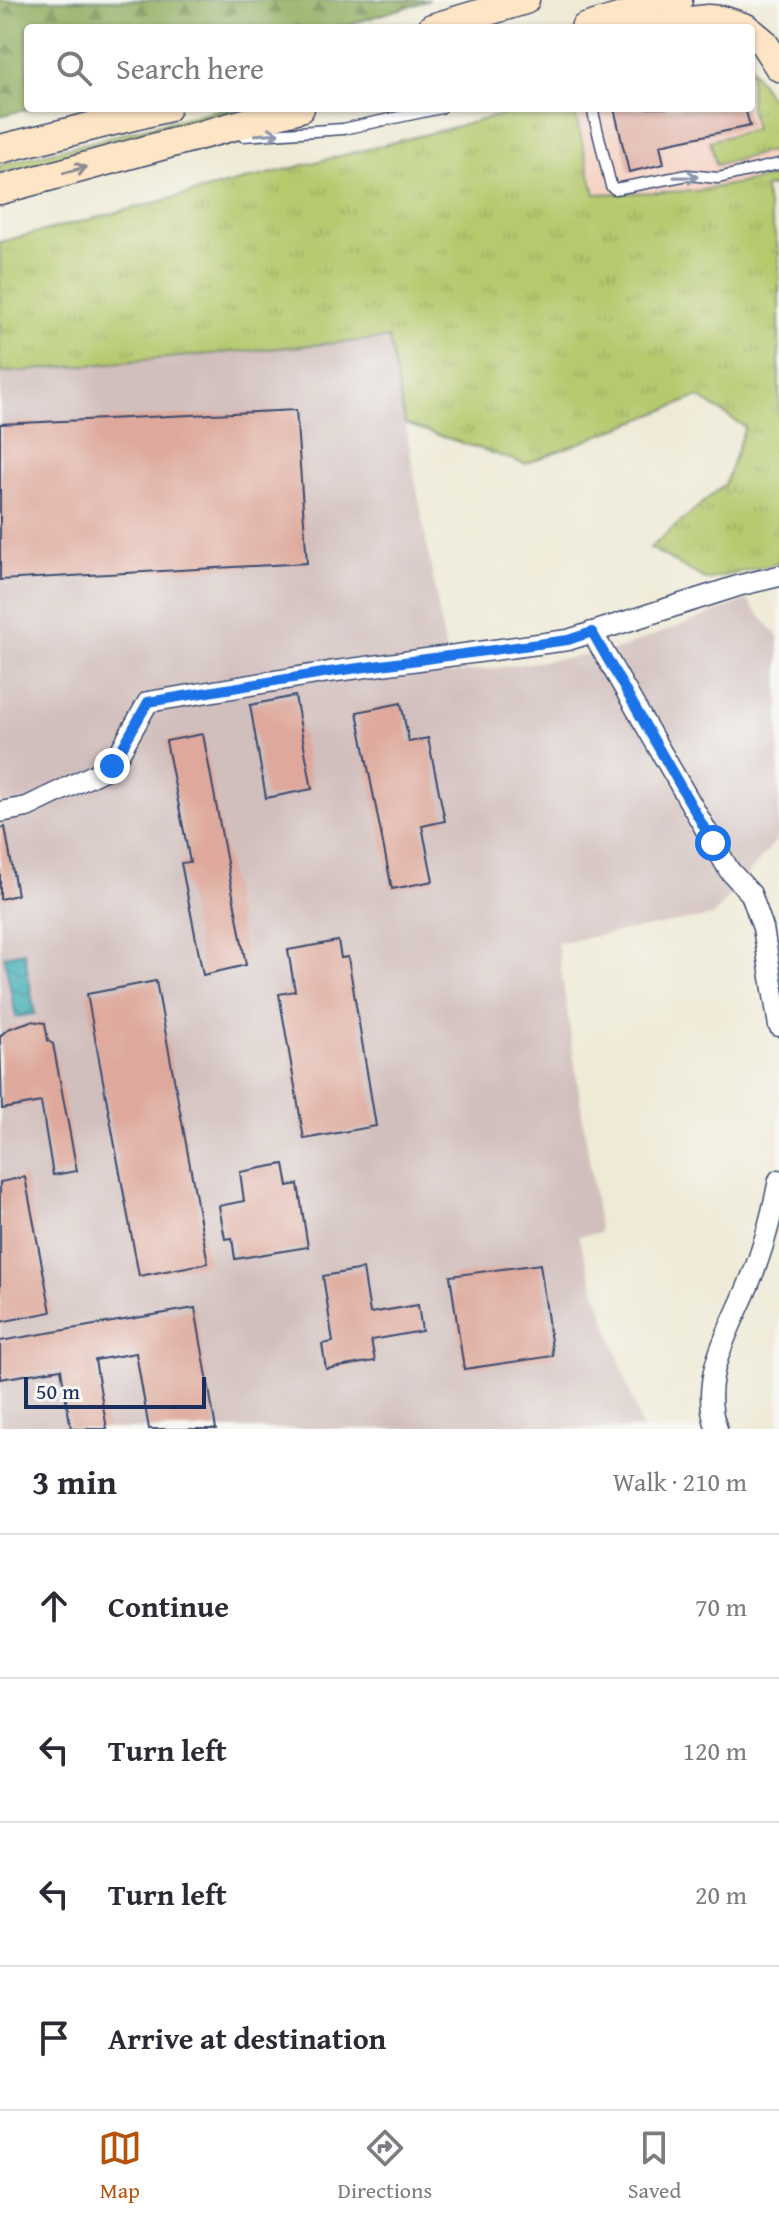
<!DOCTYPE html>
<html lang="en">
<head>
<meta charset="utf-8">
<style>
  :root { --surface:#fff; --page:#f7f7f7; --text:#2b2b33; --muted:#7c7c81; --line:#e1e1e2; --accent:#b45309 }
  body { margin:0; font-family:"Gentium Book Plus",serif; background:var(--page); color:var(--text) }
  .scale { position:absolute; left:24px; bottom:20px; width:182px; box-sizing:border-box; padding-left:8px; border:4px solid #1b2f5e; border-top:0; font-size:22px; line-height:28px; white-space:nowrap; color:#1b2f5e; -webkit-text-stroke:6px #f6f6f2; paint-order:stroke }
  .stop { position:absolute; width:24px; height:24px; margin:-18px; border:6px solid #1a73e8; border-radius:50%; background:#fff }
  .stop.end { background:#1a73e8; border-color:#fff; box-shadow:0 2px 8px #0008 }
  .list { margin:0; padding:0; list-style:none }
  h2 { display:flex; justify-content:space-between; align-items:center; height:104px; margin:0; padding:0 32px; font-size:34px }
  h2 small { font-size:26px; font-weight:400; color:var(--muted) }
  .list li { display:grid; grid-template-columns:52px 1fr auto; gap:24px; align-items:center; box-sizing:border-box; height:144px; padding:0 32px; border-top:2px solid var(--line) }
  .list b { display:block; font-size:30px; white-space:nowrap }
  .list em { font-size:26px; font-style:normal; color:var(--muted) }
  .icon { flex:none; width:44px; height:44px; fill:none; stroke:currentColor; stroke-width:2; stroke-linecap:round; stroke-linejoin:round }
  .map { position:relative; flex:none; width:779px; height:1429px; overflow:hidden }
  .search { position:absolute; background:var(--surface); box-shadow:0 2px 6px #0004; left:24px; right:24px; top:24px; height:88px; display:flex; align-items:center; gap:20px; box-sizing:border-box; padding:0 28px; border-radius:8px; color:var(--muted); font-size:30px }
  .sheet { height:680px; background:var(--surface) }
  nav { display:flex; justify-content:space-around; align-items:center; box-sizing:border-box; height:112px; border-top:2px solid var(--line); background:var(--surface); font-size:22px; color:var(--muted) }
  nav a { display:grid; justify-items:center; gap:4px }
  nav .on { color:var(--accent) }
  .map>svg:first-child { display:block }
  .built { fill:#f5d2c3 }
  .industrial { fill:#d1bfbd }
  .grass { fill:url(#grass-tufts); stroke:#687c66; stroke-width:2 }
  .forest { fill:url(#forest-firs); stroke:#566e5f; stroke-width:2 }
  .water { fill:url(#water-waves); stroke:#2a6c88; stroke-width:2 }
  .building { fill:#dea99c }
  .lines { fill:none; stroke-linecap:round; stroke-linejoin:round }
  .lane-casing { stroke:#3b4b70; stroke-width:13 }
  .street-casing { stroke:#3b4b70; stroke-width:23 }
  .secondary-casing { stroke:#3b4b70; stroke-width:31 }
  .lane { stroke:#fff; stroke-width:10 }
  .street { stroke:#fff; stroke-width:20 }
  .secondary { stroke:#fde5c5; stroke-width:28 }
  .oneway { stroke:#8d97ae }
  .oneway2 { stroke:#8c8a92 }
  .route { stroke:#1a73e8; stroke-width:10 }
</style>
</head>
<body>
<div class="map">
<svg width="779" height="1429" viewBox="0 0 779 1429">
  <defs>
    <pattern id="grass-tufts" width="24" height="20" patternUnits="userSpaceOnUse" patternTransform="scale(2)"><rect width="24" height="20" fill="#b6c96d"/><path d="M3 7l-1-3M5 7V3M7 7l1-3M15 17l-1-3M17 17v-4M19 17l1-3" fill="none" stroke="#9cad61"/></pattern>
    <pattern id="forest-firs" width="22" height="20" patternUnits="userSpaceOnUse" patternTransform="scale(2)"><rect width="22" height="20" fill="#90ad60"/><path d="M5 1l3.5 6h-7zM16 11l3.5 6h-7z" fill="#758d52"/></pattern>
    <pattern id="water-waves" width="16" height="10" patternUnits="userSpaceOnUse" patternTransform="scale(2)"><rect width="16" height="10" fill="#39aab3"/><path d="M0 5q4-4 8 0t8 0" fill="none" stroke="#2f8b95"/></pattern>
  </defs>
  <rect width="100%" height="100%" fill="#f6f6f2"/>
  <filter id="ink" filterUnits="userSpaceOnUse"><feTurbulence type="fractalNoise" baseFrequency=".0125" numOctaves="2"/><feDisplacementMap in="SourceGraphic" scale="16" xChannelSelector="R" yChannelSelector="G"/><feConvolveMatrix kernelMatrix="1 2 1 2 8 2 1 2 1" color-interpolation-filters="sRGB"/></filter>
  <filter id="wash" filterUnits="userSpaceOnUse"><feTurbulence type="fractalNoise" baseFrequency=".006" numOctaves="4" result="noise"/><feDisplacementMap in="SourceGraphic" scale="32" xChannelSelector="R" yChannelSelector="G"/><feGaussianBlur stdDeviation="1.8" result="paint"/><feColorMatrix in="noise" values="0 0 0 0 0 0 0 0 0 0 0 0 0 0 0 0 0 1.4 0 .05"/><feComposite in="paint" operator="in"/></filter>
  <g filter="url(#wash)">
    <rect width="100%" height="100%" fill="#efead5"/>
    <path class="built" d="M 751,68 L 779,110 L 779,185 L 698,200 L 543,199 L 528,108 L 751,108 Z"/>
    <path class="industrial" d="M 390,338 L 450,674 L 611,652 L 747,600 L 779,638 L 779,837 L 713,916 L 557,943 L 600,1233 L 578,1236 L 642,1429 L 0,1429 L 0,373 Z"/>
    <g class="grass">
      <path d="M 751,68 L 779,110 L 779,149 L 716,165 L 710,141 L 755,129 L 750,108 Z"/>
      <path d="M 224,108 L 242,108 L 0,175 L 0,165 Z"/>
      <path d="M 529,108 L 571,108 L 575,114 L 595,194 L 696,191 L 779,176 L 779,185 L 764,188 L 779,252 L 779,563 L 707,580 L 650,548 L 725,484 L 745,427 L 698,397 L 525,464 L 405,424 L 389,338 L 0,373 L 0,242 Z"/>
    </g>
    <path class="forest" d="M 0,0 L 430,0 L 338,28 L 28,28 L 28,108 L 31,108 L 0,116 Z"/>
    <path class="water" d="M 24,952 L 35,1014 L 16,1017 L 4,956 Z"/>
    <g id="blocks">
      <g class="building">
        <path d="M 614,108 L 745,108 L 750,126 L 660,145 L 664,164 L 629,172 Z"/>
        <path d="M 296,410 L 307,563 L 0,580 L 0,424 Z"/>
        <path d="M 295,696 L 312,789 L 266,798 L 250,705 Z"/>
        <path d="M 401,703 L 409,742 L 428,738 L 445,821 L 422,826 L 433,881 L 392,889 L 357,712 Z"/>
        <path d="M 203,734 L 246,965 L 203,975 L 181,863 L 190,862 L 166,741 Z"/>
        <path d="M 5,827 L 17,895 L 0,899 L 0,828 Z"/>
        <path d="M 338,941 L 341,958 L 348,957 L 376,1126 L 304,1139 L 279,994 L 295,991 L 288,950 Z"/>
        <path d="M 156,981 L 208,1263 L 139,1276 L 87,994 Z"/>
        <path d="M 31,1021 L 45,1023 L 48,1041 L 53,1044 L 77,1171 L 53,1175 L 41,1102 L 2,1109 L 0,1036 L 8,1029 Z"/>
        <path d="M 284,1164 L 288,1186 L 298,1184 L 308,1247 L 235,1259 L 232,1238 L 225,1239 L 219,1206 L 244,1201 L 240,1172 Z"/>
        <path d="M 25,1177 L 51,1312 L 0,1322 L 0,1182 Z"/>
        <path d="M 540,1264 L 553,1356 L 464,1369 L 450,1276 Z"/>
        <path d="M 363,1269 L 370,1313 L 418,1305 L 422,1331 L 371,1340 L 375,1361 L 326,1369 L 322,1344 L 333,1342 L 323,1276 Z"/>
        <path d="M 195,1308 L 216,1429 L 149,1429 L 136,1353 L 95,1360 L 107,1429 L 71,1429 L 61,1369 L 0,1379 L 0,1341 Z"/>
      </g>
    </g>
  </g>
  <g filter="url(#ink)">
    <use href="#blocks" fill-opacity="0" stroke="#3b4b70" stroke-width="2"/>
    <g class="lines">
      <g class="lane-casing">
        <g id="lane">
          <path d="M 592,108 L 611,186 L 615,189 L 688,175 L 718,178 L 779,164"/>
          <path d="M 243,136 L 343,129 L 441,108"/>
        </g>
      </g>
      <g class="street-casing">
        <g id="street">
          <path d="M 592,632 L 729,870 L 751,894 L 763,928 L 779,1026"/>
          <path d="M 0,812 L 27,807 L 112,766 L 148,702 L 329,672 L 568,640 L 741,585 L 779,576"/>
          <path d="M 717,1429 C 697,1378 732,1327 750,1281 C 764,1248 772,1215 779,1180"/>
        </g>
      </g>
      <g class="secondary-casing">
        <g id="secondary">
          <path d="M 432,28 L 525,0"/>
          <path d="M 585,28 L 678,0"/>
          <path d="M 620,28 L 709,19 L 722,20 L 746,28"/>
          <path d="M 751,32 L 763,42 L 779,67"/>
          <path d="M 0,149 L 166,108"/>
          <path d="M 0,190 L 300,108"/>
        </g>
      </g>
      <use href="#lane" class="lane"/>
      <use href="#street" class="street"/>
      <use href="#secondary" class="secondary"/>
    </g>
    <defs><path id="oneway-shaft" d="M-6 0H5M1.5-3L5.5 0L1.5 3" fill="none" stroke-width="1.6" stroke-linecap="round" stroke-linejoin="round" transform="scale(2)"/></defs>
    <g class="oneway">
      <use href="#oneway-shaft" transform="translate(267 134) rotate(-4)"/>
      <use href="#oneway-shaft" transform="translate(686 177) rotate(-1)"/>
    </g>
    <use class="oneway2" href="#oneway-shaft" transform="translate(75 170) rotate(-15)"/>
  </g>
  <g class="lines" filter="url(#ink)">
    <path class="route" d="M 112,766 L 148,702 L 329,672 L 568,640 L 592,632 L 713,843"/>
  </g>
</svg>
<div class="scale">50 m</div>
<div class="stop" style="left:713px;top:843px"></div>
<div class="stop end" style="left:112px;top:766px"></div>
<div class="search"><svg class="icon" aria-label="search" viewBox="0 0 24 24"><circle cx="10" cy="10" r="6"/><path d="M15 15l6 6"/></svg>Search here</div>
</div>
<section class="sheet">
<h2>3 min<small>Walk · 210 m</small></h2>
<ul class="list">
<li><svg class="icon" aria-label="ahead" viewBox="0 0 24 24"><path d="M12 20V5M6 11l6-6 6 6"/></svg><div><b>Continue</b></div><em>70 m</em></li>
<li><svg class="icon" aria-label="left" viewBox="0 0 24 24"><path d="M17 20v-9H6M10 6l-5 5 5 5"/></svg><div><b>Turn left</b></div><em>120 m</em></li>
<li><svg class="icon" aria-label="left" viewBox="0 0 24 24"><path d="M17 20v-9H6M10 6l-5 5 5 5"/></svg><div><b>Turn left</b></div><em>20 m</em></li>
<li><svg class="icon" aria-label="arrive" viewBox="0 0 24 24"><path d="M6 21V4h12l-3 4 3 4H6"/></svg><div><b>Arrive at destination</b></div></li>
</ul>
</section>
<nav>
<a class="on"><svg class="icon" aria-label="map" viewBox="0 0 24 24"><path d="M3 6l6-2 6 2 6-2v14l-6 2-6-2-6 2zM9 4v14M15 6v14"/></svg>Map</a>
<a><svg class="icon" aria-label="directions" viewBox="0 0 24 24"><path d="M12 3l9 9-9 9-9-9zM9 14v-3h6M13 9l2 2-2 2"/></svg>Directions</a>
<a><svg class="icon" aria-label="saved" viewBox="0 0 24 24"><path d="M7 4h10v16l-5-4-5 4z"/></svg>Saved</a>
</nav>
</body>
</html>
